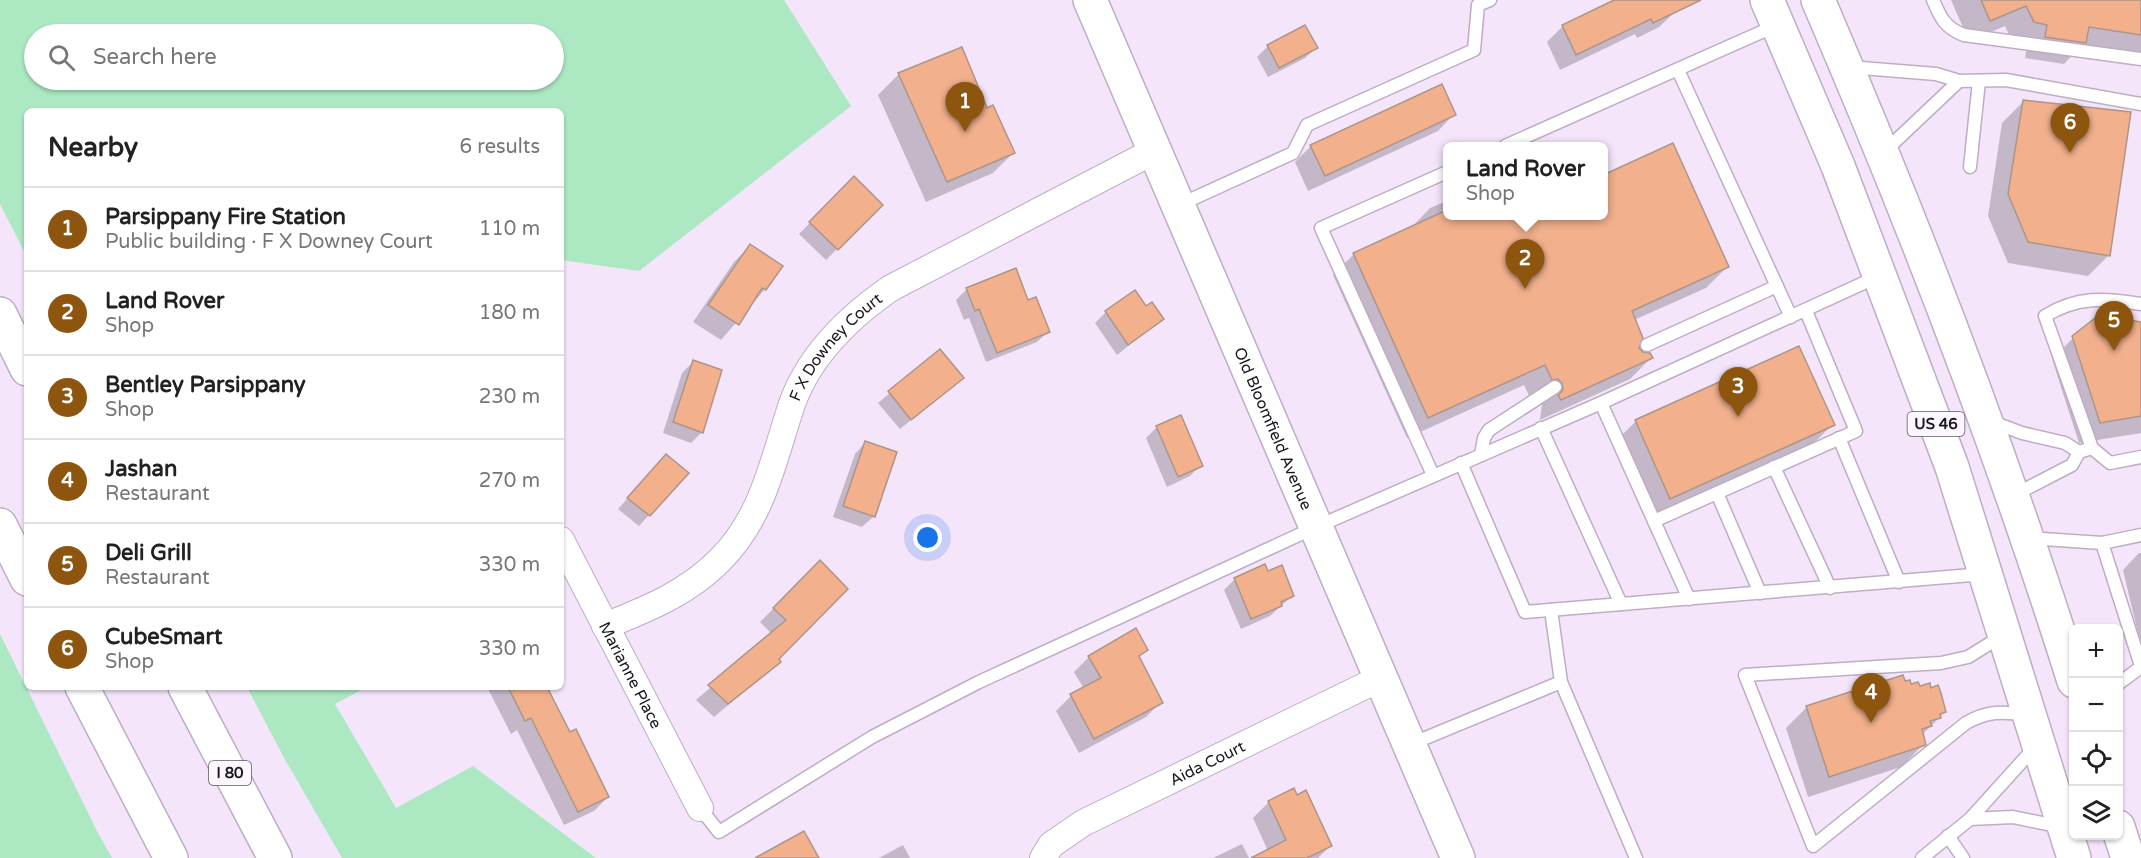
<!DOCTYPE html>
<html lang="en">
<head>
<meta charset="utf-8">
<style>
  :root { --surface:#fff; --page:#f6f6f6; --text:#222; --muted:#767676; --line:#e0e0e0; --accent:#8e550f }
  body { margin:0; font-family:"Varela Round",sans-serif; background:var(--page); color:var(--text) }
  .controls { position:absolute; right:18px; bottom:18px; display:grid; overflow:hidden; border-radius:9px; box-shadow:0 2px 4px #0004 }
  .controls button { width:54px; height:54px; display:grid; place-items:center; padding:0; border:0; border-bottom:2px solid var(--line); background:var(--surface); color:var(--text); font:30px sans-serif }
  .you { position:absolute; left:928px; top:538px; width:21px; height:21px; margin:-15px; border:4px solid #fff; border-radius:50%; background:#1a73e8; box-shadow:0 0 0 9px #1a73e833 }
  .badge { display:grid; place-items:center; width:39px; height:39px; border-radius:50%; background:var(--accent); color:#fff; font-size:20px; font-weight:700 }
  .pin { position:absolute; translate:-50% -50px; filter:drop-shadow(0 2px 3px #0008) }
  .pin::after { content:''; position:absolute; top:32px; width:21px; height:18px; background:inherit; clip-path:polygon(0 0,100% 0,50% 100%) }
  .popup { position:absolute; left:1443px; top:142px; width:165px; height:78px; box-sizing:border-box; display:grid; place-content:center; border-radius:9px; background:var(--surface); filter:drop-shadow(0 2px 4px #0005); font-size:20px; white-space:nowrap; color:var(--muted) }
  .popup b { font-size:22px; color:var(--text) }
  .popup::after { content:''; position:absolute; left:50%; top:100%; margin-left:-12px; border:12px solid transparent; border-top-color:var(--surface) }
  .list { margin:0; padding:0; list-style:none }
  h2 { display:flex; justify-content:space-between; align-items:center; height:78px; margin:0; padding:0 24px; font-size:26px }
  h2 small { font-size:20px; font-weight:400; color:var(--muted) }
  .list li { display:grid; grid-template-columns:39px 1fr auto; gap:18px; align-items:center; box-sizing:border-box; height:84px; padding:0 24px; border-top:2px solid var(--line) }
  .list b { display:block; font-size:22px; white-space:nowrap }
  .list p { margin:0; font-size:20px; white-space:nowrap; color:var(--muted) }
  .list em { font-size:20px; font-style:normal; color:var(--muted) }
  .icon { flex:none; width:33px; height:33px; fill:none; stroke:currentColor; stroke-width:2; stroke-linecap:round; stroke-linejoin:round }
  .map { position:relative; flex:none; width:2141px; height:858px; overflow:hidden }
  .search { position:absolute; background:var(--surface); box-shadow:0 2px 4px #0004; left:24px; top:24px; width:540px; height:66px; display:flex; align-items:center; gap:15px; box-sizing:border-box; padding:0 21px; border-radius:33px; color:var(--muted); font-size:22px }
  .panel { position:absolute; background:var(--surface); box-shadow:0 2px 4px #0004; left:24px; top:108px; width:540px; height:582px; border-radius:9px }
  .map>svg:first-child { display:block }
  .green { fill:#ace9c2; fill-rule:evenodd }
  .shadow { fill:#0003 }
  .building { fill:#f2b08d; stroke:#ad9588; stroke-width:1.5 }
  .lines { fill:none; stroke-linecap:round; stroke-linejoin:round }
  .lane-casing { stroke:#bdaec3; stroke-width:15 }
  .street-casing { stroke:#bdaec3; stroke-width:28 }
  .secondary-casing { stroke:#bdaec3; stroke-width:36 }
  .highway-casing { stroke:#bdaec3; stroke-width:36 }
  .lane { stroke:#fff; stroke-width:12 }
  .street { stroke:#fff; stroke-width:26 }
  .secondary { stroke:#fff; stroke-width:33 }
  .highway { stroke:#fff; stroke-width:33 }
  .labels { text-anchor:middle; stroke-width:5; stroke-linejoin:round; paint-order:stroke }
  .shield { fill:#fcf6ff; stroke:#5e5962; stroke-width:1.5 }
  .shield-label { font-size:15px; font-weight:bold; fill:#1b161e }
  .street-label { font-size:16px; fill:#1b161e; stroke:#fcf6ff }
</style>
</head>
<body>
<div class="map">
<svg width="2141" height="858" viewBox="0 0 2141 858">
  <rect width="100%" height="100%" fill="#f4e5fb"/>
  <g class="green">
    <path d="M 0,0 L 784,0 L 851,106 L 639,271 L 561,260 L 561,111 L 27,111 L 27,257 L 0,204 ZM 34,34 L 554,34 L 554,80 L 34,80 Z"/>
    <path d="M 0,634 L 98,833 L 112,858 L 0,858 Z"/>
    <path d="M 247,687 L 367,687 L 335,704 L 396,808 L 473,766 L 596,858 L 342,858 L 283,756 Z"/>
  </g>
  <g class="shadow">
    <path d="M 1614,0 L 1670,0 L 1676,11 L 1659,27 L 1637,38 L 1635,34 L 1560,70 L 1547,42 L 1563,26 Z"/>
    <path d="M 1951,0 L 2141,0 L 2141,59 L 2078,49 L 2064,64 L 2025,58 L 2027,46 L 2013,43 L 2005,26 L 1969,41 Z"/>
    <path d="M 1268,46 L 1316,48 L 1305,58 L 1268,77 L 1257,57 Z"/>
    <path d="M 899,74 L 986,110 L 1014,152 L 993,173 L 926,202 L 878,95 Z"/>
    <path d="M 2023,102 L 2109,255 L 2088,276 L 2008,263 L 1988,216 L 2002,123 Z"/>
    <path d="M 1454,114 L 1438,131 L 1308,191 L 1295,162 L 1311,146 Z"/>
    <path d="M 1673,145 L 1727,267 L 1706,288 L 1634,320 L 1638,348 L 1651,358 L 1630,379 L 1540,420 L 1542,404 L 1537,400 L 1531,400 L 1524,385 L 1407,438 L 1333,275 L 1354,254 L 1410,229 L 1430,208 L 1447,201 L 1447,216 L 1603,216 L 1603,177 Z"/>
    <path d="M 854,178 L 881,205 L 826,260 L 799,234 Z"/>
    <path d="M 750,246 L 765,289 L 721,340 L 693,322 L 734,262 Z"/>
    <path d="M 967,289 L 1027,302 L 1048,332 L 1037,342 L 986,362 L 969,318 L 964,320 L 956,300 Z"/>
    <path d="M 1146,308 L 1162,319 L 1117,355 L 1095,323 L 1106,312 Z"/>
    <path d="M 2141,323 L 2141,433 L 2079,443 L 2052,359 L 2073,338 Z"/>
    <path d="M 1798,348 L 1833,424 L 1812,445 L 1649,519 L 1615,442 L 1636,421 Z"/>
    <path d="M 940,351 L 962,378 L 900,429 L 878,403 Z"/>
    <path d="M 693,362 L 702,432 L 691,443 L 663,433 L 682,373 Z"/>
    <path d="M 1157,427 L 1201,465 L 1190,476 L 1167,487 L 1146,438 Z"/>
    <path d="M 865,443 L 895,453 L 873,517 L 862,527 L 833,517 L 855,454 Z"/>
    <path d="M 666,456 L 649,515 L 639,526 L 618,509 Z"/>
    <path d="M 2139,553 L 2141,553 L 2141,646 L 2123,570 Z"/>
    <path d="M 820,562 L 777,659 L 779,662 L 714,717 L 696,700 L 772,634 L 760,622 Z"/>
    <path d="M 1267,573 L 1292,596 L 1270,616 L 1241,629 L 1224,590 L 1235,579 Z"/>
    <path d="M 1135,630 L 1146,650 L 1138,658 L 1161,702 L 1146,717 L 1079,753 L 1056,711 L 1071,696 L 1084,689 L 1074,672 L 1089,657 Z"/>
    <path d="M 1904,683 L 1945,712 L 1922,735 L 1924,744 L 1901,767 L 1808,797 L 1786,728 L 1807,707 Z"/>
    <path d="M 487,687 L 545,687 L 569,734 L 608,797 L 594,811 L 564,825 L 517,730 L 511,734 Z"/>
    <path d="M 1269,802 L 1330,846 L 1318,858 L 1254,858 L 1268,851 L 1253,818 Z"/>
    <path d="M 1242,844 L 1249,858 L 1213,858 Z"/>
    <path d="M 903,845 L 910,858 L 879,858 Z"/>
  </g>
  <g class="building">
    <path d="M 1614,0 L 1701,0 L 1653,23 L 1651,19 L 1576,55 L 1562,25 Z"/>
    <path d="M 1981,0 L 2141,0 L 2141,35 L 2089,27 L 2086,43 L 2045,37 L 2047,25 L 2034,22 L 2026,6 L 1990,21 Z"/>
    <path d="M 1305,25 L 1318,48 L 1279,68 L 1267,45 Z"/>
    <path d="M 962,47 L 987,108 L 993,105 L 1015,153 L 947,182 L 898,73 Z"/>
    <path d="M 1442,84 L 1456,115 L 1325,176 L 1310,145 Z"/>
    <path d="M 2023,100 L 2131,112 L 2110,256 L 2028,242 L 2008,194 Z"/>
    <path d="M 1673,143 L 1729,267 L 1632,311 L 1643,338 L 1639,348 L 1643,352 L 1650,353 L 1653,358 L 1561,400 L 1558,395 L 1563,390 L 1562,383 L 1558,379 L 1552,380 L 1545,365 L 1428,418 L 1353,253 L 1447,210 L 1447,216 L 1603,216 L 1603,175 Z"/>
    <path d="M 854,176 L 883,205 L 838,250 L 809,222 Z"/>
    <path d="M 750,244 L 783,266 L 766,290 L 762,288 L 739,325 L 708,305 Z"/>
    <path d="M 1016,268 L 1028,300 L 1036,297 L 1050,332 L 997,353 L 979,309 L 975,311 L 966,288 Z"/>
    <path d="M 1135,290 L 1146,306 L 1152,302 L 1164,319 L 1128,345 L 1105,311 Z"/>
    <path d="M 2099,315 L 2141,322 L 2141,416 L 2100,423 L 2072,336 Z"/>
    <path d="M 1799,346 L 1835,425 L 1670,499 L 1635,420 Z"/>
    <path d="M 940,349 L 964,378 L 911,420 L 888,391 Z"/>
    <path d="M 693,360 L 722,370 L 703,433 L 673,422 Z"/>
    <path d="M 1181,415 L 1203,466 L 1178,477 L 1156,426 Z"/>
    <path d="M 865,441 L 897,452 L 875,517 L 843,506 Z"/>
    <path d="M 666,454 L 689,473 L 650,516 L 627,498 Z"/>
    <path d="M 820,560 L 848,589 L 779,659 L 781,662 L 728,704 L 708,685 L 786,620 L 773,608 Z"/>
    <path d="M 1265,564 L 1268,571 L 1282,565 L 1294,596 L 1281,602 L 1282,606 L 1251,619 L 1234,578 Z"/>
    <path d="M 1136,628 L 1148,650 L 1139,656 L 1163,703 L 1094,739 L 1070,694 L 1101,678 L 1088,656 Z"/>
    <path d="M 1903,675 L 1905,681 L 1910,680 L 1911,684 L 1918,682 L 1920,686 L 1930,683 L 1931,688 L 1938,685 L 1941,693 L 1946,712 L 1940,714 L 1941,718 L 1930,721 L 1932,726 L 1922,729 L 1926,745 L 1829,777 L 1806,706 Z"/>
    <path d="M 508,687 L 547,687 L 570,732 L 576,729 L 609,797 L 578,812 L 531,718 L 525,721 Z"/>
    <path d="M 1294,788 L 1297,795 L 1306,790 L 1332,846 L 1307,858 L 1251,858 L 1286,840 L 1268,801 Z"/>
    <path d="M 804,831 L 819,858 L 755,858 Z"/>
  </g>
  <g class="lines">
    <g class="lane-casing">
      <g id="lane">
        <path d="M 1933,0 C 1940,17 1945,28 1964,35 L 2141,59"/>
        <path d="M 1849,67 L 1936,74 L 1959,81 L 1885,151"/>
        <path d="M 1678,70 L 1791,317"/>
        <path d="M 1959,81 L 2006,80 L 2141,104"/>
        <path d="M 1505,146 L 1775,26"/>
        <path d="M 1970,167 L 1979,81"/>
        <path d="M 1179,205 L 1293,153 L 1307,125 L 1474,50 L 1478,5 L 1490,0"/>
        <path d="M 1647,345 L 1777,286"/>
        <path d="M 1601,403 L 1689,599"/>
        <path d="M 1990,421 L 2022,433 L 2065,443 L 2079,452"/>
        <path d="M 1541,428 L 1621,604"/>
        <path d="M 1839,438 L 1899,582"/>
        <path d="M 2092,448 L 2045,316 C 2077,296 2105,298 2141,304"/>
        <path d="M 1481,455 L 1484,438 L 1489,430 L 1555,387"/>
        <path d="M 1461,463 L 1525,612 L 1984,574"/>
        <path d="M 1774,467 L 1830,588"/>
        <path d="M 1433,475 L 1321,228 L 1447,172"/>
        <path d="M 1717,493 L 1760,593"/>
        <path d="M 2014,495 L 2072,465 L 2079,452 L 2092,448 L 2110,463 L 2141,457"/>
        <path d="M 1654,521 L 1856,431 L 1806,311"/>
        <path d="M 2141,535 L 2102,543 L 2141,666"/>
        <path d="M 2029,538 L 2102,543"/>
        <path d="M 1551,610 L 1561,682 L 1636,858"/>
        <path d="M 2002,636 L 1968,657 L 1941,663 L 1745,675 L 1813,846 L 1966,723 C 1987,711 2003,711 2026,715"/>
        <path d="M 2118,684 L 2141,667"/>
        <path d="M 1411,744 L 1561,682"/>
        <path d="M 700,808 L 719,832 L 872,737 L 979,682 L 1316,527 L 1601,403 L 1879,276"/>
        <path d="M 1970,819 L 2013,817 L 2061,827"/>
        <path d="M 1948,836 L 1963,858"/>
        <path d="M 1922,858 L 1970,819 L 2036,746"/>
      </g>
    </g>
    <g class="street-casing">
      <g id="street">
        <path id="s1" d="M 561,540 L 700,808"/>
        <path id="s2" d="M 605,626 C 647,609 686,594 719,561 C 761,520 772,466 789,413 C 805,359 846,319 891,288 L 1154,151"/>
        <path id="s3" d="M 1043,858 L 1051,845 L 1083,823 L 1381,678"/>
      </g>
    </g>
    <g class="secondary-casing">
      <g id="secondary">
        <path id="s4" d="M 1090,0 L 1458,858"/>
      </g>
    </g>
    <g class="highway-casing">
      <g id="highway">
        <path d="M 1767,0 L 1838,166 L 1952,467 L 2074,858"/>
        <path d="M 1818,0 C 1914,223 2001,449 2074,681"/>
        <path d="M 0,314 L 27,369"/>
        <path d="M 0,525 L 27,579"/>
        <path d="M 82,687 L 171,858"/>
        <path d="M 185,687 L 275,858"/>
        <path d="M 2118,827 L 2128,858"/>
      </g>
    </g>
    <use href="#lane" class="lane"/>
    <use href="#street" class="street"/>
    <use href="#secondary" class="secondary"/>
    <use href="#highway" class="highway"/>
  </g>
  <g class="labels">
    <g class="shield">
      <rect x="1907.5" y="412" width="57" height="24" rx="4.5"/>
      <rect x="209" y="761" width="42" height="24" rx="4.5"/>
    </g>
    <g class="shield-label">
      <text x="1936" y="429">US 46</text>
      <text x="230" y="778">I 80</text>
    </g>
    <g class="street-label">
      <text dy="6" stroke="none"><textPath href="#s2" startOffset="380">F X Downey Court</textPath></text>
      <text dy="6" stroke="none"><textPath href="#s4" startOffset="466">Old Bloomfield Avenue</textPath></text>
      <text dy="6" stroke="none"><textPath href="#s1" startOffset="152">Marianne Place</textPath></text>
      <text dy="6" stroke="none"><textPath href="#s3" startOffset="192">Aida Court</textPath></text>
    </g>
  </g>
</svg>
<div class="controls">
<button>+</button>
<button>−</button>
<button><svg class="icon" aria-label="locate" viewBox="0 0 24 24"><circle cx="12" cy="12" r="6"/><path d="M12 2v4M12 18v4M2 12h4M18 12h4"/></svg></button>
<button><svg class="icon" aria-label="layers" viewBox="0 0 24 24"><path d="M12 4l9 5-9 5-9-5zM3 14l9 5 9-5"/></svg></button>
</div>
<div class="you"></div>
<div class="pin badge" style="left:965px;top:132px">1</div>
<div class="pin badge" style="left:1525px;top:289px">2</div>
<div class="popup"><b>Land Rover</b>Shop</div>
<div class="pin badge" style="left:1738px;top:417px">3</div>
<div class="pin badge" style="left:1871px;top:723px">4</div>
<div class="pin badge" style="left:2114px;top:351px">5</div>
<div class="pin badge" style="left:2070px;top:153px">6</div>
<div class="search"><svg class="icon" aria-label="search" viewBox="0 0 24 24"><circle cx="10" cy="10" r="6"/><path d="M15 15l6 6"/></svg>Search here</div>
<section class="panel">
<h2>Nearby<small>6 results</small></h2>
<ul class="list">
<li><span class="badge">1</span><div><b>Parsippany Fire Station</b><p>Public building · F X Downey Court</p></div><em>110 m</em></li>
<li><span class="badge">2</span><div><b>Land Rover</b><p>Shop</p></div><em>180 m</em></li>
<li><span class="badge">3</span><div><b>Bentley Parsippany</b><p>Shop</p></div><em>230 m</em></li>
<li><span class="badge">4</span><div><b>Jashan</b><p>Restaurant</p></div><em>270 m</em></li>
<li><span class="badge">5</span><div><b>Deli Grill</b><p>Restaurant</p></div><em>330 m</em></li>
<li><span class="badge">6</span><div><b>CubeSmart</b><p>Shop</p></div><em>330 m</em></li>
</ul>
</section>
</div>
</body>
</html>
